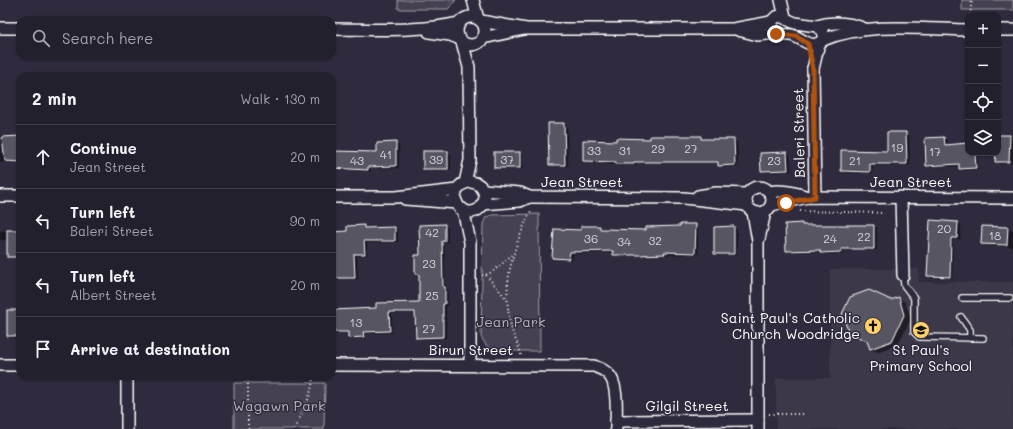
<!DOCTYPE html>
<html lang="en">
<head>
<meta charset="utf-8">
<style>
  :root { --surface:#23202e; --page:#2b2836; --text:#f1f3f6; --muted:#a3a3aa; --line:#403e4a }
  body { margin:0; font-family:Mali,sans-serif; background:var(--page); color:var(--text) }
  .controls { position:absolute; right:12px; top:12px; display:grid; overflow:hidden; border-radius:8px; box-shadow:0 1px 3px #0004 }
  .controls button { width:36px; height:36px; display:grid; place-items:center; padding:0; border:0; border-bottom:1px solid var(--line); background:var(--surface); color:var(--text); font:20px sans-serif }
  .stop { position:absolute; width:12px; height:12px; margin:-9px; border:3px solid #b45309; border-radius:50%; background:#fff }
  .stop.end { background:#b45309; border-color:#fff; box-shadow:0 1px 4px #0008 }
  .list { margin:0; padding:0; list-style:none }
  h2 { display:flex; justify-content:space-between; align-items:center; height:52px; margin:0; padding:0 16px; font-size:17px }
  h2 small { font-size:13px; font-weight:400; color:var(--muted) }
  .list li { display:grid; grid-template-columns:26px 1fr auto; gap:12px; align-items:center; box-sizing:border-box; height:64px; padding:0 16px; border-top:1px solid var(--line) }
  .list b { display:block; font-size:15px; white-space:nowrap }
  .list p { margin:0; font-size:13px; white-space:nowrap; color:var(--muted) }
  .list em { font-size:13px; font-style:normal; color:var(--muted) }
  .icon { flex:none; width:22px; height:22px; fill:none; stroke:currentColor; stroke-width:2; stroke-linecap:round; stroke-linejoin:round }
  .map { position:relative; flex:none; width:1013px; height:429px; overflow:hidden }
  .search { position:absolute; background:var(--surface); box-shadow:0 1px 3px #0004; left:16px; top:16px; width:320px; height:44px; display:flex; align-items:center; gap:10px; box-sizing:border-box; padding:0 14px; border-radius:12px; color:var(--muted); font-size:15px }
  .panel { position:absolute; background:var(--surface); box-shadow:0 1px 3px #0004; left:16px; top:72px; width:320px; height:308px; border-radius:12px }
  .map>svg:first-child { display:block }
  .built { fill:#3c3749 }
  .green { fill:#464152; stroke:#a2a0a8 }
  .shadow { fill:#0007 }
  .building { fill:#595564; stroke:#fff }
  .lines { fill:none; stroke-linecap:round; stroke-linejoin:round }
  .service-casing { stroke:#fff; stroke-width:8 }
  .minor-casing { stroke:#fff; stroke-width:14 }
  .path { stroke:#fff; stroke-width:2; stroke-dasharray:1 3; stroke-linecap:butt }
  .service { stroke:#2f2a3d; stroke-width:5.5 }
  .minor { stroke:#2f2a3d; stroke-width:11 }
  .route { stroke:#b45309; stroke-width:5 }
  .labels { text-anchor:middle; stroke-width:3; stroke-linejoin:round; paint-order:stroke }
  .number-label { font-size:12px; fill:#d6d4d8 }
  .street-label { font-size:14px; fill:#fff; stroke:#2f2a3d }
  .poi-label { font-size:14px; fill:#fff; stroke:#2f2a3d; text-anchor:end }
  .park-label { font-size:14px; fill:#b5b3ba; stroke:#2f2a3d }
</style>
</head>
<body>
<div class="map">
<svg width="1013" height="429" viewBox="0 0 1013 429">
  <rect width="100%" height="100%" fill="#2f2a3d"/>
  <filter id="ink" filterUnits="userSpaceOnUse"><feTurbulence type="fractalNoise" baseFrequency=".025" numOctaves="2"/><feDisplacementMap in="SourceGraphic" scale="8" xChannelSelector="R" yChannelSelector="G"/><feConvolveMatrix kernelMatrix="1 2 1 2 8 2 1 2 1" color-interpolation-filters="sRGB"/></filter>
  <g filter="url(#ink)">
    <path class="built" d="M 830,269 L 919,269 L 919,282 L 1013,282 L 1013,429 L 776,429 L 776,378 L 830,378 Z"/>
    <g class="green">
      <path d="M 398,0 L 456,0 L 448,9 L 398,9 Z"/>
      <rect x="962" y="0" width="51" height="10"/>
      <path d="M 539,214 L 540,351 L 495,351 L 486,345 L 481,337 L 483,224 L 486,217 L 492,215 Z"/>
      <path d="M 234,383 L 325,383 L 324,429 L 234,429 Z"/>
    </g>
    <g class="shadow">
      <path d="M 549,124 L 564,124 L 567,126 L 568,166 L 553,166 L 550,164 Z"/>
      <path d="M 888,133 L 906,133 L 909,135 L 910,165 L 873,166 L 872,173 L 845,173 L 842,171 L 888,152 Z"/>
      <path d="M 700,136 L 704,140 L 734,140 L 737,142 L 738,166 L 722,167 L 719,163 L 637,163 L 637,165 L 620,165 L 587,162 L 584,161 L 617,142 Z"/>
      <path d="M 998,136 L 1013,136 L 1013,163 L 1000,164 L 996,162 Z"/>
      <path d="M 20,137 L 20,163 L 0,162 L 0,144 Z"/>
      <path d="M 944,138 L 947,140 L 947,145 L 968,144 L 968,153 L 977,153 L 978,170 L 963,170 L 960,169 L 960,166 L 930,167 L 927,165 Z"/>
      <path d="M 395,144 L 399,145 L 399,168 L 371,168 L 371,171 L 332,169 L 332,152 L 378,153 Z"/>
      <path d="M 448,152 L 451,154 L 451,170 L 427,171 L 424,169 Z"/>
      <path d="M 519,153 L 522,155 L 523,169 L 498,169 L 495,168 Z"/>
      <path d="M 787,153 L 790,155 L 791,171 L 765,172 L 762,170 Z"/>
      <path d="M 958,223 L 961,225 L 960,239 L 953,239 L 952,278 L 931,278 L 928,276 Z"/>
      <path d="M 444,225 L 448,227 L 448,242 L 444,242 L 445,289 L 448,290 L 448,305 L 446,305 L 446,338 L 420,339 L 417,337 L 416,313 L 392,314 L 392,333 L 366,333 L 366,338 L 352,339 L 349,337 L 349,333 L 332,334 L 332,304 L 335,305 L 335,311 L 377,309 L 420,303 L 420,276 L 416,274 L 421,256 Z"/>
      <path d="M 786,225 L 873,226 L 877,227 L 877,250 L 844,250 L 844,254 L 824,254 L 821,251 L 790,252 L 787,250 Z"/>
      <path d="M 364,226 L 367,228 L 395,228 L 398,230 L 398,242 L 367,243 L 367,255 L 357,256 L 358,279 L 348,279 L 332,261 L 332,233 L 348,232 Z"/>
      <path d="M 695,226 L 698,227 L 698,254 L 618,256 L 614,254 L 614,252 L 573,254 L 572,260 L 553,258 L 582,231 L 600,227 L 603,230 L 647,231 Z"/>
      <path d="M 733,227 L 737,229 L 737,255 L 718,255 L 715,254 Z"/>
      <path d="M 1008,228 L 1013,231 L 1013,247 L 985,245 L 982,244 Z"/>
      <path d="M 0,231 L 20,231 L 20,258 L 8,256 L 8,240 L 0,240 Z"/>
      <path d="M 899,298 L 905,302 L 911,319 L 898,344 L 877,352 L 870,348 L 868,342 L 850,333 L 891,301 Z"/>
      <path d="M 20,311 L 20,338 L 11,338 L 8,336 Z"/>
    </g>
    <g class="building">
      <path d="M 548,123 L 564,123 L 565,165 L 549,165 Z"/>
      <path d="M 887,132 L 906,132 L 907,164 L 870,164 L 870,172 L 841,171 L 841,150 L 887,151 Z"/>
      <path d="M 998,135 L 1010,135 L 1009,162 L 995,162 L 996,153 L 998,153 Z"/>
      <path d="M 20,136 L 20,162 L 5,161 L 2,137 Z"/>
      <path d="M 650,136 L 701,136 L 701,139 L 734,139 L 735,165 L 718,166 L 718,162 L 634,162 L 634,164 L 616,164 L 616,162 L 583,161 L 583,140 L 616,141 L 616,138 L 650,139 Z"/>
      <path d="M 944,137 L 945,145 L 968,143 L 968,153 L 975,153 L 976,168 L 959,169 L 959,164 L 926,166 L 925,138 Z"/>
      <path d="M 396,142 L 396,166 L 368,167 L 368,170 L 332,168 L 332,151 L 377,152 L 377,143 Z"/>
      <rect x="423" y="151" width="25" height="18"/>
      <rect x="494" y="152" width="26" height="16"/>
      <path d="M 787,152 L 788,170 L 761,171 L 760,153 Z"/>
      <path d="M 930,220 L 958,222 L 957,238 L 951,238 L 950,277 L 927,276 Z"/>
      <path d="M 802,223 L 802,225 L 874,225 L 874,249 L 841,249 L 841,252 L 820,253 L 820,250 L 786,251 L 785,224 Z"/>
      <path d="M 445,224 L 445,241 L 442,241 L 443,287 L 445,287 L 445,304 L 443,304 L 443,337 L 416,338 L 415,312 L 389,312 L 390,331 L 363,332 L 364,337 L 348,338 L 348,332 L 332,332 L 332,310 L 376,308 L 376,303 L 419,302 L 419,274 L 415,274 L 415,255 L 420,255 L 419,225 Z"/>
      <path d="M 680,224 L 696,224 L 695,253 L 664,252 L 665,254 L 639,255 L 613,255 L 613,251 L 570,252 L 569,259 L 552,258 L 554,229 L 581,230 L 581,226 L 600,226 L 600,229 L 646,230 L 646,227 L 680,226 Z"/>
      <path d="M 364,225 L 364,228 L 395,227 L 395,241 L 364,241 L 365,254 L 354,254 L 355,278 L 332,278 L 332,232 L 347,231 L 347,226 Z"/>
      <path d="M 734,226 L 734,254 L 714,254 L 714,227 Z"/>
      <path d="M 982,226 L 1008,227 L 1007,245 L 981,244 Z"/>
      <rect x="7" y="230" width="13" height="27"/>
      <path d="M 869,290 L 891,300 L 899,297 L 904,315 L 892,341 L 870,349 L 867,341 L 849,333 L 842,314 L 850,297 Z"/>
      <rect x="7" y="310" width="13" height="26"/>
    </g>
    <g class="lines">
      <g class="service-casing">
        <g id="service">
          <path d="M 903,275 L 904,285 L 914,298 L 914,332 L 919,337 L 983,338"/>
          <path d="M 962,298 L 1010,298"/>
          <path d="M 961,317 L 970,330 L 970,338"/>
        </g>
      </g>
      <g class="minor-casing">
        <g id="minor">
          <path d="M 473,0 L 478,19"/>
          <path d="M 781,0 L 785,17"/>
          <path d="M 780,16 L 795,23 L 817,26 L 823,32 L 823,40 C 812,52 802,37 791,35 C 786,34 781,36 776,33 L 772,28 L 771,22 L 776,17 Z"/>
          <circle cx="471" cy="31" r="14"/>
          <path d="M 481,21 L 526,29 L 733,29 L 771,22"/>
          <path d="M 817,26 C 833,21 850,23 865,29"/>
          <path d="M 0,28 L 20,28"/>
          <path d="M 332,29 C 371,29 421,32 458,23"/>
          <path d="M 738,30 L 758,35 L 776,33"/>
          <path d="M 998,30 L 1013,30"/>
          <path d="M 429,32 L 450,35 L 458,38"/>
          <path d="M 483,38 L 524,29"/>
          <path d="M 823,40 C 866,22 922,29 968,30"/>
          <path d="M 462,42 L 469,67 L 470,160 L 465,183"/>
          <path d="M 813,68 L 815,197"/>
          <path d="M 813,69 L 819,43"/>
          <circle cx="470" cy="197" r="15"/>
          <circle cx="759" cy="200" r="13"/>
          <path d="M 483,190 L 520,193 L 529,197 L 684,198 L 747,205"/>
          <path d="M 770,192 C 782,189 796,193 808,197"/>
          <path d="M 0,196 L 20,196"/>
          <path d="M 698,196 L 716,193 L 747,194"/>
          <path d="M 332,197 L 396,197 L 457,190"/>
          <path d="M 901,197 L 903,275"/>
          <path d="M 405,199 L 457,203"/>
          <path d="M 482,204 L 520,201 L 529,197"/>
          <path d="M 771,205 L 808,197 L 1013,198"/>
          <path d="M 463,209 L 470,242 L 470,365"/>
          <path d="M 753,212 L 758,241 L 758,429"/>
          <path d="M 759,239 L 765,212"/>
          <path d="M 0,365 L 20,365"/>
          <path d="M 332,365 L 594,366 C 599,368 605,370 608,374 C 619,383 616,415 616,429"/>
          <path d="M 616,421 L 758,420"/>
          <path d="M 127,429 L 127,376"/>
        </g>
      </g>
      <g class="path">
        <path d="M 970,15 L 972,0"/>
        <path d="M 800,211 L 884,213"/>
        <path d="M 482,275 C 493,275 504,261 512,255"/>
        <path d="M 486,275 L 506,298"/>
        <path d="M 521,355 C 519,345 513,336 511,326 C 501,285 513,247 531,211"/>
        <path d="M 769,414 L 804,414"/>
        <path d="M 248,429 L 248,376"/>
        <path d="M 294,429 C 303,411 312,396 313,376"/>
      </g>
      <use href="#service" class="service"/>
      <use href="#minor" class="minor"/>
    </g>
  </g>
  <g class="lines" filter="url(#ink)">
    <path class="route" d="M 776,34 L 796,36 L 808,44 L 813,69 L 815,197 L 786,203"/>
  </g>
  <defs>
    <g id="church-disc" transform="scale(0.9)"><circle r="9.5" fill="#ffd166" stroke="#2f2a3d"/><path d="M-1.2-6h2.4v3.5h3.3v2.4h-3.3V6h-2.4V-.1h-3.3v-2.4h3.3Z" fill="#111"/></g>
    <g id="school-disc" transform="scale(0.9)"><circle r="9.5" fill="#ffd166" stroke="#2f2a3d"/><path d="M0-5L7-2L0 1L-7-2ZM-4 1L0 2.5L4 1V4Q0 6-4 4Z" fill="#111"/></g>
  </defs>
  <g fill-rule="evenodd">
    <use href="#church-disc" x="873" y="326"/>
    <use href="#school-disc" x="921" y="330"/>
  </g>
  <g class="labels">
    <g class="number-label">
      <text x="897" y="152">19</text>
      <text x="658" y="153">29</text>
      <text x="691" y="153">27</text>
      <text x="594" y="155">33</text>
      <text x="625" y="155">31</text>
      <text x="935" y="156">17</text>
      <text x="386" y="159">41</text>
      <text x="436" y="164">39</text>
      <text x="507" y="164">37</text>
      <text x="357" y="165">43</text>
      <text x="774" y="165">23</text>
      <text x="855" y="165">21</text>
      <text x="944" y="233">20</text>
      <text x="432" y="237">42</text>
      <text x="995" y="240">18</text>
      <text x="864" y="241">22</text>
      <text x="591" y="243">36</text>
      <text x="830" y="243">24</text>
      <text x="655" y="245">32</text>
      <text x="624" y="246">34</text>
      <text x="429" y="268">23</text>
      <text x="432" y="300">25</text>
      <text x="356" y="327">13</text>
      <text x="429" y="333">27</text>
    </g>
    <g class="street-label">
      <text transform="translate(799 133) rotate(-91)" y="5">Baleri Street</text>
      <text x="582" y="187">Jean Street</text>
      <text x="911" y="187">Jean Street</text>
      <text x="471" y="355">Birun Street</text>
      <text x="687" y="411">Gilgil Street</text>
    </g>
    <g class="poi-label">
      <text x="860" y="323">Saint Paul's Catholic<tspan x="860" dy="16">Church Woodridge</tspan></text>
      <text x="921" y="355" text-anchor="middle">St Paul's<tspan x="921" dy="16">Primary School</tspan></text>
    </g>
    <g class="park-label">
      <text x="511" y="327">Jean Park</text>
      <text x="279" y="411">Wagawn Park</text>
    </g>
  </g>
</svg>
<div class="controls">
<button>+</button>
<button>−</button>
<button><svg class="icon" aria-label="locate" viewBox="0 0 24 24"><circle cx="12" cy="12" r="6"/><path d="M12 2v4M12 18v4M2 12h4M18 12h4"/></svg></button>
<button><svg class="icon" aria-label="layers" viewBox="0 0 24 24"><path d="M12 4l9 5-9 5-9-5zM3 14l9 5 9-5"/></svg></button>
</div>
<div class="stop" style="left:786px;top:203px"></div>
<div class="stop end" style="left:776px;top:34px"></div>
<div class="search"><svg class="icon" aria-label="search" viewBox="0 0 24 24"><circle cx="10" cy="10" r="6"/><path d="M15 15l6 6"/></svg>Search here</div>
<section class="panel">
<h2>2 min<small>Walk · 130 m</small></h2>
<ul class="list">
<li><svg class="icon" aria-label="ahead" viewBox="0 0 24 24"><path d="M12 20V5M6 11l6-6 6 6"/></svg><div><b>Continue</b><p>Jean Street</p></div><em>20 m</em></li>
<li><svg class="icon" aria-label="left" viewBox="0 0 24 24"><path d="M17 20v-9H6M10 6l-5 5 5 5"/></svg><div><b>Turn left</b><p>Baleri Street</p></div><em>90 m</em></li>
<li><svg class="icon" aria-label="left" viewBox="0 0 24 24"><path d="M17 20v-9H6M10 6l-5 5 5 5"/></svg><div><b>Turn left</b><p>Albert Street</p></div><em>20 m</em></li>
<li><svg class="icon" aria-label="arrive" viewBox="0 0 24 24"><path d="M6 21V4h12l-3 4 3 4H6"/></svg><div><b>Arrive at destination</b></div></li>
</ul>
</section>
</div>
</body>
</html>
